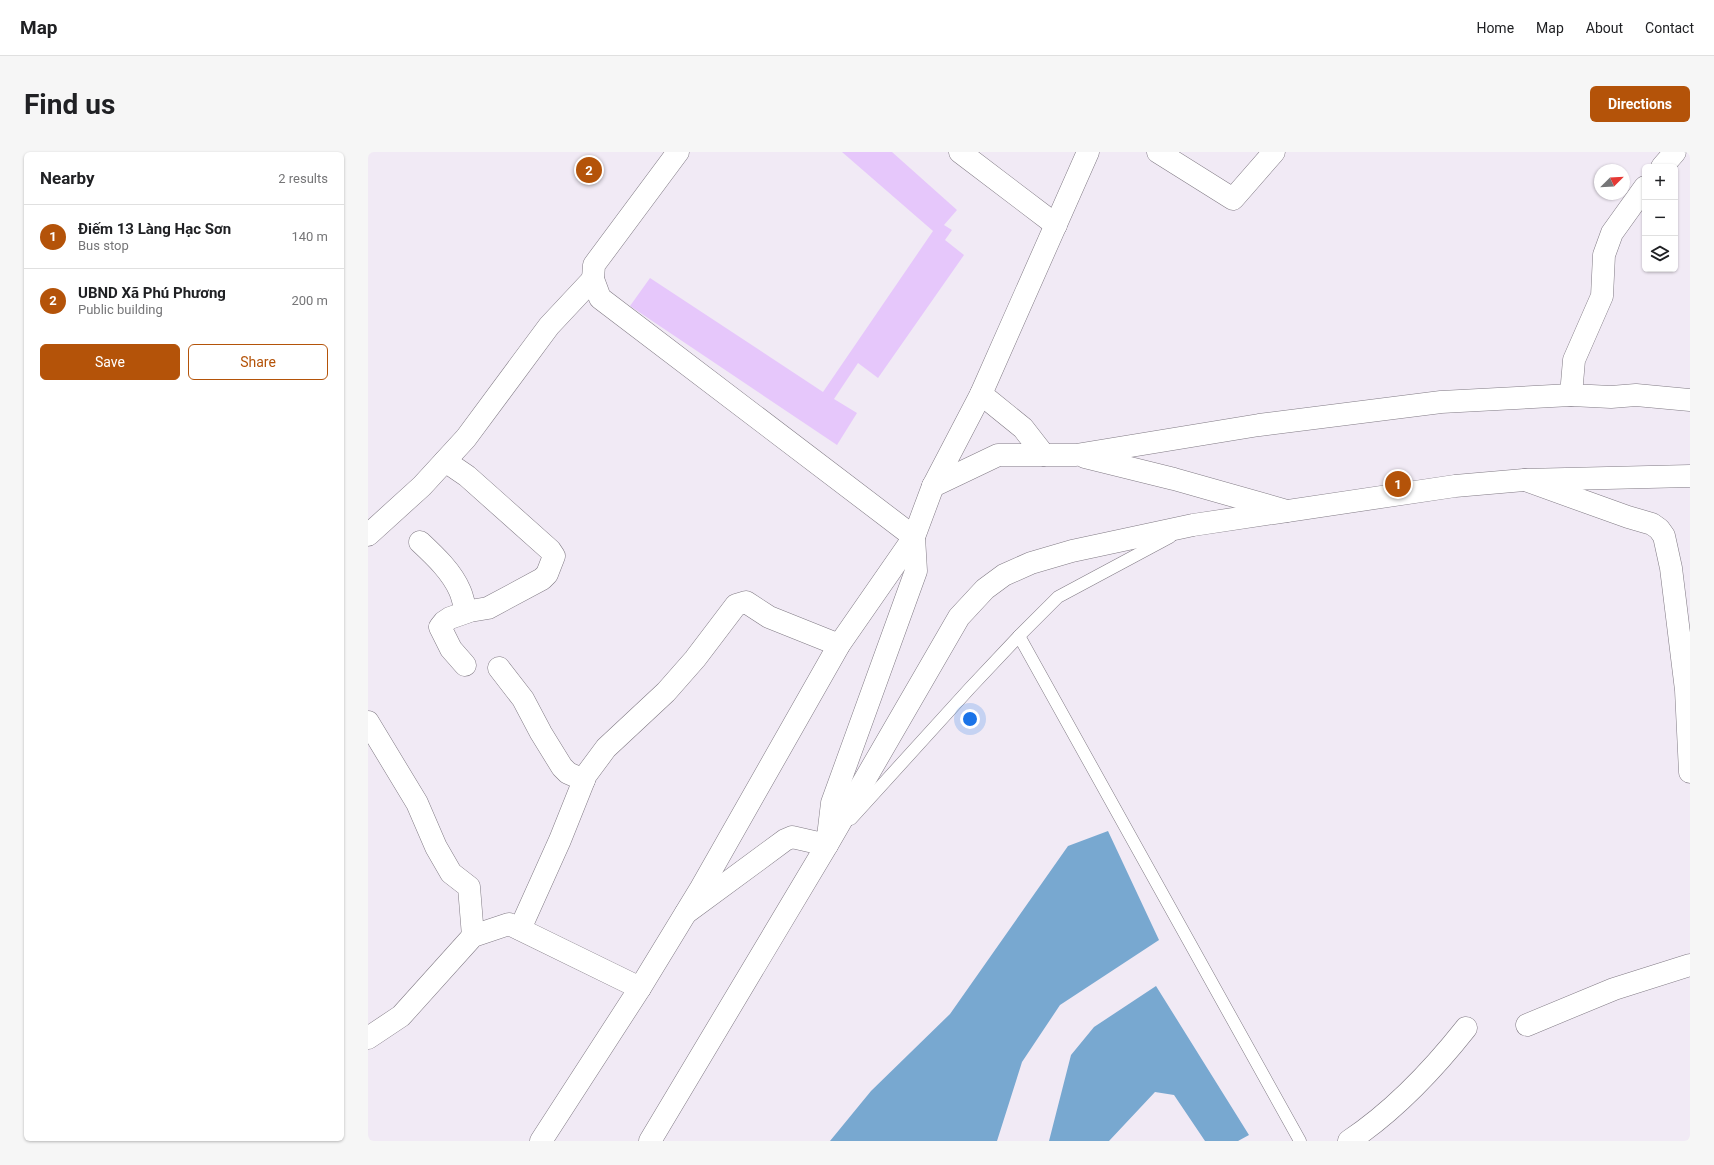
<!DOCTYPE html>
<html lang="en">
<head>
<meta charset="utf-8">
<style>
  :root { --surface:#fff; --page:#f6f6f6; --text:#202124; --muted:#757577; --line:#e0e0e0; --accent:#b45309 }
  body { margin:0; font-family:Roboto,sans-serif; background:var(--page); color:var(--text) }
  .controls { position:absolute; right:12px; top:12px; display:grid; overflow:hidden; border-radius:6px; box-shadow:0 1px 3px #0004 }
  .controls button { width:36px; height:36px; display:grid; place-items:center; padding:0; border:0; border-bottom:1px solid var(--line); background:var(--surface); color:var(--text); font:20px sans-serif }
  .compass { position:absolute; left:1226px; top:12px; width:36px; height:36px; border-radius:50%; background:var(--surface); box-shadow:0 1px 3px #0004; rotate:66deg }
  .you { position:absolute; left:602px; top:567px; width:14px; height:14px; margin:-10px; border:3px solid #fff; border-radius:50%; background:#1a73e8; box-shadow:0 0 0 6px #1a73e833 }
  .badge { display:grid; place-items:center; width:26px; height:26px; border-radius:50%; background:var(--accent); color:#fff; font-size:13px; font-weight:700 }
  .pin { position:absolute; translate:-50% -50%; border:2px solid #fff; box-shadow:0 1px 4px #0006 }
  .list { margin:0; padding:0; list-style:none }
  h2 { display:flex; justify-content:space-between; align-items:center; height:52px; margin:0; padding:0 16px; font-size:17px }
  h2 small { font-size:13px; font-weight:400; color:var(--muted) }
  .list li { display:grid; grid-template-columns:26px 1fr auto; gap:12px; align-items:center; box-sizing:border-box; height:64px; padding:0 16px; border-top:1px solid var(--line) }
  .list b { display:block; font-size:15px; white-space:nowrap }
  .list p { margin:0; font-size:13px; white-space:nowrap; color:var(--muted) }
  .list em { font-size:13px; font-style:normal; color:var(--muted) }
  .actions { display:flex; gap:8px; padding:12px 16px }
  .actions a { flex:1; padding:9px 0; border:1px solid var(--accent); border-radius:6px; text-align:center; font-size:14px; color:var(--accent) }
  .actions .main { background:var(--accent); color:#fff }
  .icon { flex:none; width:22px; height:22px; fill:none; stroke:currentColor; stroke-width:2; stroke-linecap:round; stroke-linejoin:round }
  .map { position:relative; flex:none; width:1322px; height:989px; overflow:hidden; border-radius:6px }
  header { display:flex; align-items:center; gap:24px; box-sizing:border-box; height:56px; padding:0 20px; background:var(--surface); border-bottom:1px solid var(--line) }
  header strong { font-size:19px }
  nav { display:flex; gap:22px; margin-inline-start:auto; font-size:14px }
  .intro { display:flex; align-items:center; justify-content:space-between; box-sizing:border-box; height:96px; padding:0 24px }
  h1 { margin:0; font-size:28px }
  .button { padding:10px 18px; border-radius:6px; background:var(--accent); color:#fff; font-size:14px; font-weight:700 }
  main { display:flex; gap:24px; padding:0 24px }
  aside { flex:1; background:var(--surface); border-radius:6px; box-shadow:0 1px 3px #0004 }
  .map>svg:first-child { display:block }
  .water { fill:#78a8d0 }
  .building { fill:#e6c7fb }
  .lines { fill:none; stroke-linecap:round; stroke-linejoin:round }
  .service-casing { stroke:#807a84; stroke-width:13 }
  .minor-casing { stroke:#807a84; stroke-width:23 }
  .tertiary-casing { stroke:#807a84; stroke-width:23 }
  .secondary-casing { stroke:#807a84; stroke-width:23 }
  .service { stroke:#fff; stroke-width:12 }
  .minor { stroke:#fff; stroke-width:22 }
  .tertiary { stroke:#fff; stroke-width:22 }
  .secondary { stroke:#fff; stroke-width:22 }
</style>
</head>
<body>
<header>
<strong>Map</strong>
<nav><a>Home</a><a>Map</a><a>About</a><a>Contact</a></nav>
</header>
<div class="intro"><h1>Find us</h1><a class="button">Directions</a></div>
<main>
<aside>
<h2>Nearby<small>2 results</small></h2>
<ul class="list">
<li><span class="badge">1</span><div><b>Điếm 13 Làng Hạc Sơn</b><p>Bus stop</p></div><em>140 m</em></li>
<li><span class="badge">2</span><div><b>UBND Xã Phú Phương</b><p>Public building</p></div><em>200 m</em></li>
</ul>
<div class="actions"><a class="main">Save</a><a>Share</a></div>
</aside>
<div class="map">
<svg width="1322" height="989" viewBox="0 0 1322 989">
  <rect width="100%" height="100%" fill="#f1eaf5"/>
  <g class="water">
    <path d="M 740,679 L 791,788 L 692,853 L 654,910 L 629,989 L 462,989 L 503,939 L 582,862 L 700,694 Z"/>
    <path d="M 788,834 L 881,983 L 870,989 L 837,989 L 806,943 L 787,940 L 741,989 L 681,989 L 703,903 L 726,875 Z"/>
  </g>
  <path class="building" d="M 474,0 L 524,0 L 589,58 L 576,73 L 584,78 L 577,88 L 596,103 L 510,226 L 490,211 L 466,247 L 489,261 L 469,293 L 262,154 L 282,126 L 455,240 L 565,79 Z"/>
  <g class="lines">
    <g class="service-casing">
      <g id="service">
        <path d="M 651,484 L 932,989"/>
        <path d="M 483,667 L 602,536 L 651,484 L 690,445 L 802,385"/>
      </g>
    </g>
    <g class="minor-casing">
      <g id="minor">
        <path d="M 310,0 L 226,113 L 225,127 L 232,146 L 546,385"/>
        <path d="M 592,0 L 688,73"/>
        <path d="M 790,0 L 865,47 L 906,0"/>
        <path d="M 1294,15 L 1307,0"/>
        <path d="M 1277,35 L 1244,81 L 1236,103 L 1234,144 L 1206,208 L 1203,243 L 1243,245 L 1268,243 L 1322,248"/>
        <path d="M 613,242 L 655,276 L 676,303"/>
        <path d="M 717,305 L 806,327 L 919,359"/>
        <path d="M 77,309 L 99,324 L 182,398 L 186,404 L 179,422 L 174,427 L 120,456 L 102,459 L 82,466 L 76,470 L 72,475 L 83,497 L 97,513"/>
        <path d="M 1157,328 L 1260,365 L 1284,372 L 1291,377 L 1296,384 L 1303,416 L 1318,538 L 1322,620"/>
        <path d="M 565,334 L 630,303 L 708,303 L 891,273 L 1073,250 L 1203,243"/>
        <path d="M 0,383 L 54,334 L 98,286 L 181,174 L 225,127"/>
        <path d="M 52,390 C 67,404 84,420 92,439 C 95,446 96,453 98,460"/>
        <path d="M 131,516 L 155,547 L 173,581 L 194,615 L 200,621 L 216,628"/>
        <path d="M 0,570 L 49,651 L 68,695 L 83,721 L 101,735 L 105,784"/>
        <path d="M 318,761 L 417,688 L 424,685 L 459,693 L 464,651 L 548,419 L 546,385 L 565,334 L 613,242 L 720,0"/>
        <path d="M 152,777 L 192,688 L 218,623 L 238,596 L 298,540 L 327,507 L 368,453 L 378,450 L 401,465 L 471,493"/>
        <path d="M 1159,873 L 1246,837 L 1322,813"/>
        <path d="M 0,886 L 33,864 L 105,784 L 141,772 L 272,836"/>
        <path d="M 981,989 C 1026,959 1064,919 1098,876"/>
      </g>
    </g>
    <g class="tertiary-casing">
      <path id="tertiary" d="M 173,989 L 272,836 L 333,736 L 471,493 L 546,385"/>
    </g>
    <g class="secondary-casing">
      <path id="secondary" d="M 282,989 L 459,693 L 591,465 L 617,437 L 636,423 L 663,411 L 704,399 L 825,373 L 1087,334 L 1156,328 L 1322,324"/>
    </g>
    <use href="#service" class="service"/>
    <use href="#minor" class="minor"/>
    <use href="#tertiary" class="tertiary"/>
    <use href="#secondary" class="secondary"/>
  </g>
</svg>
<div class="controls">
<button>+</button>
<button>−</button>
<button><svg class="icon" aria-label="layers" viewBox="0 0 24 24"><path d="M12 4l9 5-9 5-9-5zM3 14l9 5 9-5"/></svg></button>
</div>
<svg class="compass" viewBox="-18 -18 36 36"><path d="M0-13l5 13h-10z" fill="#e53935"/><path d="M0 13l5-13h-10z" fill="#757577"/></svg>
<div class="you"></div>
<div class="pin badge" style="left:1030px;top:332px">1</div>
<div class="pin badge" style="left:221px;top:18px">2</div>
</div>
</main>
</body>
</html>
